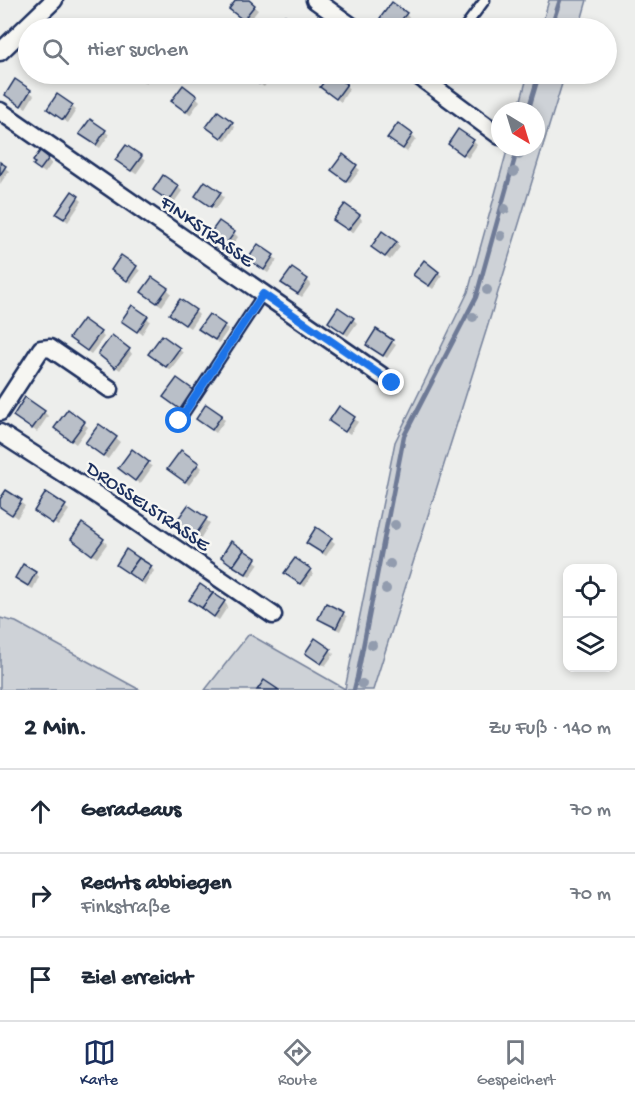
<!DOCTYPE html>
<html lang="de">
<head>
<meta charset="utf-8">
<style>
  :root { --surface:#fff; --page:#f6f6f7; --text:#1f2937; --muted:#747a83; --line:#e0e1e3; --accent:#1b2f5e }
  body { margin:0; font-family:"Gochi Hand",sans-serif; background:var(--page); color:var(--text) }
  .controls { position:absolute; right:18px; bottom:18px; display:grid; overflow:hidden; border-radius:12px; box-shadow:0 3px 9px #0003 }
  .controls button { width:54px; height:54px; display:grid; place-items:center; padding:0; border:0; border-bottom:2px solid var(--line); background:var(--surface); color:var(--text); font:30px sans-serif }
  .compass { position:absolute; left:491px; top:102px; width:54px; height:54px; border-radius:50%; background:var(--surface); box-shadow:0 3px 9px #0003; rotate:142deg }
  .stop { position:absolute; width:18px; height:18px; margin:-14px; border:4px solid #1a73e8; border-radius:50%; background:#fff }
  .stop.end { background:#1a73e8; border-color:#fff; box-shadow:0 2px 6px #0008 }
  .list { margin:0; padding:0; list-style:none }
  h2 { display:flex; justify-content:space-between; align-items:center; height:78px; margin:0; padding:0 24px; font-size:26px }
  h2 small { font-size:20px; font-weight:400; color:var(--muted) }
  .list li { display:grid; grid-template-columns:39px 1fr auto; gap:18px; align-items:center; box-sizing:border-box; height:84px; padding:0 24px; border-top:2px solid var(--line) }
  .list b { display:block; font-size:22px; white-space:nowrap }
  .list p { margin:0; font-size:20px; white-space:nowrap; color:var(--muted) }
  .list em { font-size:20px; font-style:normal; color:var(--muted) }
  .icon { flex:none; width:33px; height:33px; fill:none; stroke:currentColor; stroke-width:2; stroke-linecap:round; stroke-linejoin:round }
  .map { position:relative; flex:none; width:635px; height:690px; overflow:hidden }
  .search { position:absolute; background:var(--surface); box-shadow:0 3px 9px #0003; left:18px; right:18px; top:18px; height:66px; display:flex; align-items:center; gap:15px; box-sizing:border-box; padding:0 21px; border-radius:33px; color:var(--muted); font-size:22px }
  .sheet { height:330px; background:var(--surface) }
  nav { display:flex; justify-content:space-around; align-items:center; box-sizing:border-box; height:84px; border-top:2px solid var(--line); background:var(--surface); font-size:16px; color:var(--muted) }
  nav a { display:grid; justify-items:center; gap:3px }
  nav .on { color:var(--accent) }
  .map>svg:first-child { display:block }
  .green { fill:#ced2d7; stroke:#74809a; stroke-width:1.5 }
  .shadow { fill:#0003 }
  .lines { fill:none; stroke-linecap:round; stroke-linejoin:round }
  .stream { stroke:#6e7a96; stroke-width:4.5 }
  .building { fill:#b9bfc8; stroke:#1b2f5e; stroke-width:1.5 }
  .service-casing { stroke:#1b2f5e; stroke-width:13 }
  .minor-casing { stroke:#1b2f5e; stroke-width:21 }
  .service { stroke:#f6f6f2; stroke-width:8 }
  .minor { stroke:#f6f6f2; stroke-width:16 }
  .tree { fill:#929cae }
  .route { stroke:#1a73e8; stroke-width:8 }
  .labels { text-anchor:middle; stroke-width:5; stroke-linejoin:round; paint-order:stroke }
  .street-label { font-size:20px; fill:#1b2f5e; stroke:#f6f6f2 }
</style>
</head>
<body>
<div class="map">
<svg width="635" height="690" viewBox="0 0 635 690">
  <rect width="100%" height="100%" fill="#edeeec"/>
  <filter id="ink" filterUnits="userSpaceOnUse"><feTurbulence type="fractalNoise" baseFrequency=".0167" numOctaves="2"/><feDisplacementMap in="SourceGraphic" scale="12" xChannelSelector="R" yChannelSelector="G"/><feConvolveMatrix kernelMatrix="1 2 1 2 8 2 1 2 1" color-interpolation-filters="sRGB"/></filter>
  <g filter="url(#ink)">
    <g class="green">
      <path d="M 549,0 L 587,0 L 579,28 L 541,28 Z"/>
      <path d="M 528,74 L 565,74 L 487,328 L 373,690 L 205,690 L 249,634 L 345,689 L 395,442 L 468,292 L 508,147 L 536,147 L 536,111 L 518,111 Z"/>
      <path d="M 0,618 L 16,622 L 140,690 L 0,690 Z"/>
    </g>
    <g class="shadow">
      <path d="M 238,0 L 246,0 L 258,10 L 248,23 L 235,13 Z"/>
      <path d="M 406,14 L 409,18 L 401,28 L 395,28 L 386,21 Z"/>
      <path d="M 133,74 L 153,74 L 146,83 Z"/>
      <path d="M 247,74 L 273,74 L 264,87 Z"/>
      <path d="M 16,82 L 34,95 L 26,108 L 11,98 Z"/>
      <path d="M 346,85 L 349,89 L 341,102 L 326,91 Z"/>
      <path d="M 58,96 L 76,110 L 68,123 L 53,113 Z"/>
      <path d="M 196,97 L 200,101 L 190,115 L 177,105 Z"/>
      <path d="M 232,123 L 235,127 L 226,141 L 212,131 Z"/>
      <path d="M 398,125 L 416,139 L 407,152 L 393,141 Z"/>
      <path d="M 105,131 L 109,135 L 100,148 L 85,138 Z"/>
      <path d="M 473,141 L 477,145 L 468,158 L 453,147 Z"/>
      <path d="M 40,153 L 52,163 L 45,173 L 39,169 Z"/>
      <path d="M 343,156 L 360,170 L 350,183 L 337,174 Z"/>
      <path d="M 141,157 L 145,161 L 136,174 L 121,164 Z"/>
      <path d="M 0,164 L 9,171 L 0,184 Z"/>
      <path d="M 206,183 L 224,197 L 216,209 L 201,200 Z"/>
      <path d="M 178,187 L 182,191 L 173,204 L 155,190 Z"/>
      <path d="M 73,193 L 82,201 L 68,222 L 58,214 Z"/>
      <path d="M 359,216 L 362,220 L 353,233 L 339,223 Z"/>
      <path d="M 234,233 L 238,237 L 229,250 L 214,240 Z"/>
      <path d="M 396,243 L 400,247 L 390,260 L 377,250 Z"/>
      <path d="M 273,256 L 277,260 L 268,273 L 254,263 Z"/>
      <path d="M 136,267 L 140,271 L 131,283 L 116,273 Z"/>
      <path d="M 439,273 L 442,276 L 433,289 L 419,279 Z"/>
      <path d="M 307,280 L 311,284 L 302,297 L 287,287 Z"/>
      <path d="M 167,289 L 171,293 L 162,306 L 147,296 Z"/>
      <path d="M 195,311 L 199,315 L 190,328 L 175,318 Z"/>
      <path d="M 147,318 L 150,321 L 142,334 L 127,324 Z"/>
      <path d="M 353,319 L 357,323 L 348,336 L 333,326 Z"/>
      <path d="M 224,326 L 228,330 L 219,343 L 204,333 Z"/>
      <path d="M 100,333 L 104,337 L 91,354 L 75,342 Z"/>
      <path d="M 392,342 L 396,345 L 387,358 L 372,348 Z"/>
      <path d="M 179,349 L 183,353 L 170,370 L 154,358 Z"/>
      <path d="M 129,350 L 132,354 L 120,370 L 104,358 Z"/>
      <path d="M 68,411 L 88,427 L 76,444 L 60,432 Z"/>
      <path d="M 44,412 L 48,416 L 37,432 L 19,419 Z"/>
      <path d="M 221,416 L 225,420 L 216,433 L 197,419 Z"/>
      <path d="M 354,418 L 358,422 L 350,434 L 335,424 Z"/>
      <path d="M 100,426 L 120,442 L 108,459 L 91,447 Z"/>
      <path d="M 148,463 L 152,467 L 140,484 L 123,472 Z"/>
      <path d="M 198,464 L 202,468 L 189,485 L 173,472 Z"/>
      <path d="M 7,492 L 25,506 L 17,518 L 0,506 L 0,501 Z"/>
      <path d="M 47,494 L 69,510 L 58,526 L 40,514 Z"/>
      <path d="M 188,507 L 210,523 L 200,539 L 181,526 Z"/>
      <path d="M 317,529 L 335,543 L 326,556 L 312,546 Z"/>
      <path d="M 103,540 L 107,544 L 97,558 L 76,543 Z"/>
      <path d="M 232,544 L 259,564 L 250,577 L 226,561 Z"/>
      <path d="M 23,566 L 36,573 L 39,577 L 33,589 L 20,582 L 16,578 Z"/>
      <path d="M 151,567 L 154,571 L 145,585 L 122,569 Z"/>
      <path d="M 310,570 L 313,574 L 305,587 L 290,577 Z"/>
      <path d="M 224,602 L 228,606 L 219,620 L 195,604 Z"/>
      <path d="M 343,613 L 347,617 L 340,631 L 324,623 L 320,619 Z"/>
      <path d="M 330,650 L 334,654 L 325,666 L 310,656 Z"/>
    </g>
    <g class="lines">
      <g class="stream">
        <path d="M 551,28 L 560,0"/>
        <path d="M 528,111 L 539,74"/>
        <path d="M 354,690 L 357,678 L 404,436 L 476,297 L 518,147"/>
      </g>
    </g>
    <g class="building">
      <path d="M 236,0 L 249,0 L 255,5 L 243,20 L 229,9 Z"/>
      <path d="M 392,2 L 407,13 L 395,28 L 380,18 Z"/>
      <path d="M 285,15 L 299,26 L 297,28 L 275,28 Z"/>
      <path d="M 83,20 L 94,28 L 77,28 Z"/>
      <path d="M 133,74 L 146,74 L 142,80 Z"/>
      <path d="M 245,74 L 267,74 L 259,84 Z"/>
      <path d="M 330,74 L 347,84 L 336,99 L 320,87 Z"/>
      <path d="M 15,79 L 31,90 L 21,106 L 5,95 Z"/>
      <path d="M 183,85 L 197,96 L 186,112 L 171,101 Z"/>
      <path d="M 57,94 L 73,105 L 63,120 L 47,109 Z"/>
      <path d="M 218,111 L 233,122 L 221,138 L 206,127 Z"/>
      <path d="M 90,119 L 106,130 L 96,145 L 79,134 Z"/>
      <path d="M 398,123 L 413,134 L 403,149 L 387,138 Z"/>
      <path d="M 458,129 L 474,140 L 463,155 L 448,144 Z"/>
      <path d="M 126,145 L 142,156 L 131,171 L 115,160 Z"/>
      <path d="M 40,151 L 49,158 L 40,170 L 33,165 L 35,163 L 33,161 Z"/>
      <path d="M 343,154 L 357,165 L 346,181 L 331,170 Z"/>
      <path d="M 0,162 L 6,166 L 0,175 Z"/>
      <path d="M 163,175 L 179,186 L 169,201 L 153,190 Z"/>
      <path d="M 205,181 L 221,192 L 211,207 L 195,196 Z"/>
      <path d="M 72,191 L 79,196 L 64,219 L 56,214 Z"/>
      <path d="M 345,204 L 360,215 L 348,230 L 333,220 Z"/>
      <path d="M 219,221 L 235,232 L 224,247 L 208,236 Z"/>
      <path d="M 382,231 L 397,242 L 385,257 L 371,247 Z"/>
      <path d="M 258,244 L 274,255 L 264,270 L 248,259 Z"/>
      <path d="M 121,255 L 137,266 L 127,281 L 111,270 Z"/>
      <path d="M 424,260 L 439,272 L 429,286 L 413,275 Z"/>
      <path d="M 292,268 L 308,279 L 298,294 L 281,283 Z"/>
      <path d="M 152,277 L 168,288 L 157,303 L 141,292 Z"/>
      <path d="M 180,299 L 196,310 L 185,325 L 169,314 Z"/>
      <path d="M 132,305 L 148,316 L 137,332 L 121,321 Z"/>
      <path d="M 338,307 L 354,318 L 344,333 L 328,322 Z"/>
      <path d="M 209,314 L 225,325 L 215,340 L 198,329 Z"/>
      <path d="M 83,319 L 101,332 L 87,351 L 69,338 Z"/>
      <path d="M 376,329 L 393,340 L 383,356 L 366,345 Z"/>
      <path d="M 112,335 L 130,349 L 115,368 L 98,354 Z"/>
      <path d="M 162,335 L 180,348 L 166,367 L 148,354 Z"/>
      <path d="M 177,378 L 195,391 L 181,410 L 163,397 Z"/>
      <path d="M 25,397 L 45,411 L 32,429 L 13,416 Z"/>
      <path d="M 206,404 L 222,415 L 212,430 L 196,419 Z"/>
      <path d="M 339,406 L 355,417 L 345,432 L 329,421 Z"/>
      <path d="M 68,409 L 85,422 L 71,441 L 54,428 Z"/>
      <path d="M 99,424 L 117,437 L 103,456 L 85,443 Z"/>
      <path d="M 132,449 L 149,462 L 135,481 L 118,468 Z"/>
      <path d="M 181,450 L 199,463 L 185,482 L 167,469 Z"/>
      <path d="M 6,490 L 22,500 L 12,515 L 0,507 L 0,499 Z"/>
      <path d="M 46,492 L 66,505 L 53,524 L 34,511 Z"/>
      <path d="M 188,505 L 207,518 L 195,536 L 175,523 Z"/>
      <path d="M 82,523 L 104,539 L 92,555 L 71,539 Z"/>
      <path d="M 316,527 L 332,538 L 322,553 L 306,543 Z"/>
      <path d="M 231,541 L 244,550 L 233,566 L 221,557 Z"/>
      <path d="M 126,549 L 139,558 L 128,573 L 116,565 Z"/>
      <path d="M 244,550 L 256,558 L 246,574 L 233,566 Z"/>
      <path d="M 139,558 L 152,566 L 141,582 L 128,573 Z"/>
      <path d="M 295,558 L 311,569 L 300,584 L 284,573 Z"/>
      <path d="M 23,564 L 36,572 L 28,586 L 15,578 Z"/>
      <path d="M 200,584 L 213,593 L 202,608 L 189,600 Z"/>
      <path d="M 213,593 L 225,601 L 214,617 L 202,608 Z"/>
      <path d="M 326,603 L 344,612 L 336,628 L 318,619 Z"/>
      <path d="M 315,638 L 331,649 L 321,664 L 305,653 Z"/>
      <path d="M 264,680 L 279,690 L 257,690 Z"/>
    </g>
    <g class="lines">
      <g class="service-casing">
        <g id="service">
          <path d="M 464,28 L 485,0"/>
          <path d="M 179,421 L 263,294"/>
        </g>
      </g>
      <g class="minor-casing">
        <g id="minor">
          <path d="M 315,0 L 354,28"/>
          <path d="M 0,52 L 54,0"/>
          <path d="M 416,74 L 500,136"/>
          <path d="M 0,111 L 392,383"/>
          <path d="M 0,412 L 41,349 L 50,348 L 110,389"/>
          <path d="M 0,433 L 100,497 L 273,615"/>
        </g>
      </g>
      <use href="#service" class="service"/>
      <use href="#minor" class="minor"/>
    </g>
    <g class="tree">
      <circle cx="519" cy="155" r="5"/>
      <circle cx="514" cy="172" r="5"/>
      <circle cx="505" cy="209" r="5"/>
      <circle cx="501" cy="236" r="5"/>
      <circle cx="487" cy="290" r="5"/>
      <circle cx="473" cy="317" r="5"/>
      <circle cx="395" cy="525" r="5"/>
      <circle cx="390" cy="564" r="5"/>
      <circle cx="386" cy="589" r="5"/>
      <circle cx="372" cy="645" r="5"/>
      <circle cx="362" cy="684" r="5"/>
    </g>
  </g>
  <g class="lines" filter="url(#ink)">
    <path class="route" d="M 179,421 L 263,294 L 392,383"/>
  </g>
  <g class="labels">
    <g class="street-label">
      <text transform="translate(208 230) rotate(35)" y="7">FINKSTRASSE</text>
      <text transform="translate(149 505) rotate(34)" y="7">DROSSELSTRASSE</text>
    </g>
  </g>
</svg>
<div class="controls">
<button><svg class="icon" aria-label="locate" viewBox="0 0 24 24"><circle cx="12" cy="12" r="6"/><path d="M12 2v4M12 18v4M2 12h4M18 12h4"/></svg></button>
<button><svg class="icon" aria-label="layers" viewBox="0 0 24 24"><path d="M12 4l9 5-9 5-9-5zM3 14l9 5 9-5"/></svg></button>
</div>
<svg class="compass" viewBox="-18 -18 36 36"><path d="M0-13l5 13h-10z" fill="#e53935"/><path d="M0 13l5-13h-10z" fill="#747a83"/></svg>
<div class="stop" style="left:179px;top:421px"></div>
<div class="stop end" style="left:392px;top:383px"></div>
<div class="search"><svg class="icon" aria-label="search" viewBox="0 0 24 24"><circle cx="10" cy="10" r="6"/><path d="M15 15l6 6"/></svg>Hier suchen</div>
</div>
<section class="sheet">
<h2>2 Min.<small>Zu Fuß · 140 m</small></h2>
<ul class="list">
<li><svg class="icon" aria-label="ahead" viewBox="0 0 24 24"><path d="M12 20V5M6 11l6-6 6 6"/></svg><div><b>Geradeaus</b></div><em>70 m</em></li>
<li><svg class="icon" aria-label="right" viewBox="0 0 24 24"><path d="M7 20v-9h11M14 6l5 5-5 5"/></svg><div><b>Rechts abbiegen</b><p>Finkstraße</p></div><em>70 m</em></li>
<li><svg class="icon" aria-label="arrive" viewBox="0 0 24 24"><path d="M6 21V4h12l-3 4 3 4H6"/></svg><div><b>Ziel erreicht</b></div></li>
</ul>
</section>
<nav>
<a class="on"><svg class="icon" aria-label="map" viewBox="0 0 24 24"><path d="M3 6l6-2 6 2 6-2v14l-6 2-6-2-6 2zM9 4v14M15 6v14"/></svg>Karte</a>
<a><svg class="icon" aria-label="directions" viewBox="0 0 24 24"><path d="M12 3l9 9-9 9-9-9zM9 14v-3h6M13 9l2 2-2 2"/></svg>Route</a>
<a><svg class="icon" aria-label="saved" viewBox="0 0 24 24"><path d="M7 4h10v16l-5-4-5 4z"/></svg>Gespeichert</a>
</nav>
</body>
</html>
